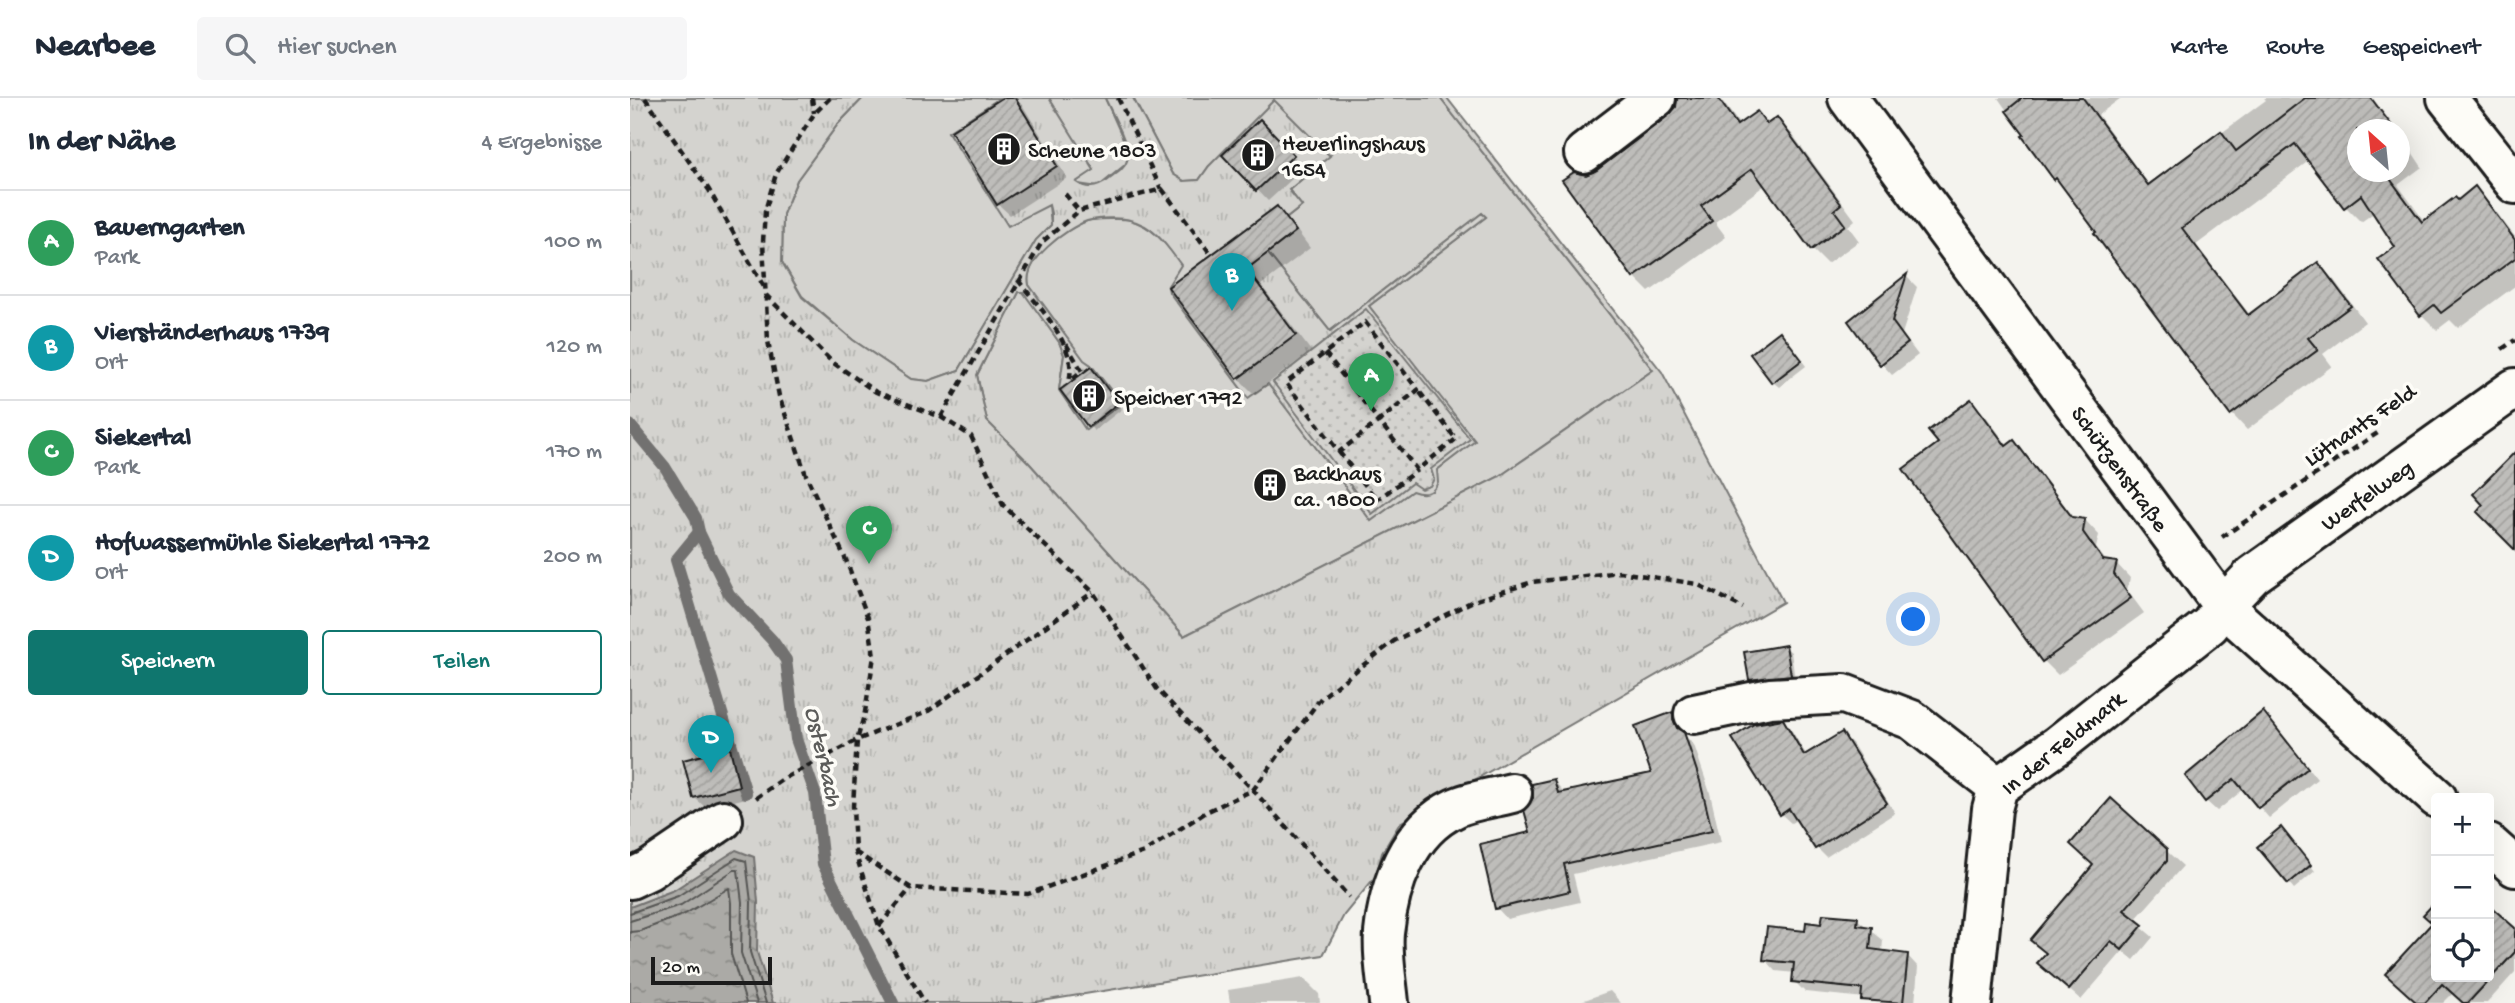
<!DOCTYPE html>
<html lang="de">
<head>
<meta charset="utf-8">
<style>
  :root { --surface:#fff; --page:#f6f6f7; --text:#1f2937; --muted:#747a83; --line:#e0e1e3; --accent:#0f766e }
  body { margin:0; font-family:"Gochi Hand",sans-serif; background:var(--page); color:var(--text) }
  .controls { position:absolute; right:21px; bottom:21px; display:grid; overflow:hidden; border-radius:7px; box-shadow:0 7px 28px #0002 }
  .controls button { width:63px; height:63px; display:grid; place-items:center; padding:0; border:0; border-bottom:2px solid var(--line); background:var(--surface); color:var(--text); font:35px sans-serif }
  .compass { position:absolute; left:1717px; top:21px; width:63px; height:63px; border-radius:50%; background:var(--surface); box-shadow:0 7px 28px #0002; rotate:333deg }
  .scale { position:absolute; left:21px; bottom:18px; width:121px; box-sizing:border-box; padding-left:7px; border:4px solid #1c1c1c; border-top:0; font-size:19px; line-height:24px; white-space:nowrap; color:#1c1c1c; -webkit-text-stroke:5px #fdfcf7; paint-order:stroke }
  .you { position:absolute; left:1284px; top:522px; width:24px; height:24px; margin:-18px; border:5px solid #fff; border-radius:50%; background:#1a73e8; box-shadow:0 0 0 10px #1a73e833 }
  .badge { display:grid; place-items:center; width:46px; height:46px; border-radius:50%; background:var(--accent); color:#fff; font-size:23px; font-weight:700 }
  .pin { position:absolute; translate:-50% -58px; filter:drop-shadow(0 2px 4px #0008) }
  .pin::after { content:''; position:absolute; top:37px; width:24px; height:21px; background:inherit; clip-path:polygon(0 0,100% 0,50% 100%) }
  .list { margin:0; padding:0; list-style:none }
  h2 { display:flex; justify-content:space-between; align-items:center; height:91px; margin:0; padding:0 28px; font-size:30px }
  h2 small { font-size:23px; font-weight:400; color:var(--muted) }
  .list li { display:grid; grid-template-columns:46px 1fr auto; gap:21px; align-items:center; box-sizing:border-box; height:105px; padding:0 28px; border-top:2px solid var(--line) }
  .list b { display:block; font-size:26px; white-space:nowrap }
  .list p { margin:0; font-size:23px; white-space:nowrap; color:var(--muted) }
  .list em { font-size:23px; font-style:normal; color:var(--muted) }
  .actions { display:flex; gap:14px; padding:21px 28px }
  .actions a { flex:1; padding:16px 0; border:2px solid var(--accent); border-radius:7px; text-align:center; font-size:24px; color:var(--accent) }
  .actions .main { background:var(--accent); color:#fff }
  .icon { flex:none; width:38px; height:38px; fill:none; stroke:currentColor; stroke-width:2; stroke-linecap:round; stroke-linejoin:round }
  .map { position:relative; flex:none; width:1885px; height:905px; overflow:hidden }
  header { display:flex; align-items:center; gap:42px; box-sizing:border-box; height:98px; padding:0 35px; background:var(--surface); border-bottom:2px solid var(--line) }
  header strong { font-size:33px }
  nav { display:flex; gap:38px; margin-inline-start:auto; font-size:24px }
  .search { width:490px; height:63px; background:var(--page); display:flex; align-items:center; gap:18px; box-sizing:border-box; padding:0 24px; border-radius:7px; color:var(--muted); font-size:26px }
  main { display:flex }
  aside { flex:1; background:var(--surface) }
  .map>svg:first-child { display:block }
  .grass { fill:#d4d3cf; stroke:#787876; stroke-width:2 }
  .park { fill:url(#park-tufts); stroke:#787876; stroke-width:2 }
  .garden { fill:url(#garden-dots); stroke:#787876; stroke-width:2 }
  .water { fill:url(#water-ripples); stroke:#72716f; stroke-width:2 }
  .shadow { fill:#0003 }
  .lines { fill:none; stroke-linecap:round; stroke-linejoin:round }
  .shore { stroke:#555553; stroke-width:2 }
  .stream { stroke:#72716f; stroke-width:12 }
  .building { fill:url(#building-hatch); stroke:#1c1c1c; stroke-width:2 }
  .minor-casing { stroke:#1c1c1c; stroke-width:44 }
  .path { stroke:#1c1c1c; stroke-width:4.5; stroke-dasharray:7 5; stroke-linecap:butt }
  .minor { stroke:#fdfcf7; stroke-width:38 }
  .labels { text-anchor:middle; stroke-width:7; stroke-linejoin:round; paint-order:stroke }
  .poi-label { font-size:23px; fill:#1c1c1c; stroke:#fdfcf7; text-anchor:start }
  .street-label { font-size:23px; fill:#1c1c1c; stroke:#fdfcf7 }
  .water-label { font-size:24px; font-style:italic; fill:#5c5c5a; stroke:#fdfcf7 }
</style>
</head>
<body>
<header>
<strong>Nearbee</strong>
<div class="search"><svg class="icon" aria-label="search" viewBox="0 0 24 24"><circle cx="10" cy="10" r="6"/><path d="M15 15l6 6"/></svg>Hier suchen</div>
<nav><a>Karte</a><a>Route</a><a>Gespeichert</a></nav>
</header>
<main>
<aside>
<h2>In der Nähe<small>4 Ergebnisse</small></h2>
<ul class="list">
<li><span class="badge" style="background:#2e9e5b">A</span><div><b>Bauerngarten</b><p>Park</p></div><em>100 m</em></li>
<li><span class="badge" style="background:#0f9aa8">B</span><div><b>Vierständerhaus 1739</b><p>Ort</p></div><em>120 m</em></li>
<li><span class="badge" style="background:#2e9e5b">C</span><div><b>Siekertal</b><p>Park</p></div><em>170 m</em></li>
<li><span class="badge" style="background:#0f9aa8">D</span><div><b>Hofwassermühle Siekertal 1772</b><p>Ort</p></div><em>200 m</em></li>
</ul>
<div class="actions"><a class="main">Speichern</a><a>Teilen</a></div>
</aside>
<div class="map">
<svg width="1885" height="905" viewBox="0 0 1885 905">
  <defs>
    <pattern id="park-tufts" width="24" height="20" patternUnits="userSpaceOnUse" patternTransform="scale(1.75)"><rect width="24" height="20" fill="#d4d3cf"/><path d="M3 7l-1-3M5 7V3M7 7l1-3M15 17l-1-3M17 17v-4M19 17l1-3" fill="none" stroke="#b5b5b1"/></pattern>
    <pattern id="garden-dots" width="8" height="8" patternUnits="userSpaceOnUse" patternTransform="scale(1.75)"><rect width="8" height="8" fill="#d4d3cf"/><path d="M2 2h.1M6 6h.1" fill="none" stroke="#b5b5b1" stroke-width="1.8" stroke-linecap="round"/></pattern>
    <pattern id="water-ripples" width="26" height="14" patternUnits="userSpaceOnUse" patternTransform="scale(1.75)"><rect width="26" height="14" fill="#abaaa6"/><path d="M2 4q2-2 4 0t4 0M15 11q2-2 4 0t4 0" fill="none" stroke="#8a8a86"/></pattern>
    <pattern id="building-hatch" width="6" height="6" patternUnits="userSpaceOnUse" patternTransform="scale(1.75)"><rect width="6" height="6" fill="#bebdba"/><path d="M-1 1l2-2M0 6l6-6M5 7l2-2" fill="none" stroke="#a3a29f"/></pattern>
  </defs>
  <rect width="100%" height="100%" fill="#f4f3ee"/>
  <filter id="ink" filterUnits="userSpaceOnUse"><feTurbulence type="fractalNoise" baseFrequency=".0143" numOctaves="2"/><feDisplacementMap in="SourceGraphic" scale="14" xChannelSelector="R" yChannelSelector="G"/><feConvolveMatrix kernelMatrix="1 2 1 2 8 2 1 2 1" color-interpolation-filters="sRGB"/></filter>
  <g filter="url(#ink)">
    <g class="grass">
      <path d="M 233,0 L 370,0 L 319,34 L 419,107 L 421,127 L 406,142 L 329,272 L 298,283 L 281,281 L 223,242 L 172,198 L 152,164 L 153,116 L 167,82 L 208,26 Z"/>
      <path d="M 419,0 L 475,0 L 499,54 L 496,66 L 468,89 L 448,86 L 446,84 L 463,72 Z"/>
      <path d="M 503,0 L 810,0 L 1023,272 L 870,378 L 554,538 L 399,365 L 357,323 L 347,277 L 389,194 L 394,194 L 429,244 L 434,257 L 429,292 L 456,331 L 491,306 L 461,267 L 454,263 L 399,187 C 392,162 437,130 457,123 C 464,121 494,120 500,122 C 525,129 537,148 552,167 L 538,188 L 617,299 L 638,286 L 741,422 L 782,393 L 802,393 L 807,372 L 844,343 L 739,208 L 856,119 L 852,115 L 700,233 L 628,143 L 672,108 L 659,92 L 700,57 L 579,68 L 569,82 L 554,83 L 543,76 Z"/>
    </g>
    <path class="park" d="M 0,0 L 233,0 L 208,26 L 167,82 L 153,116 L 152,164 L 172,199 L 223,242 L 281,281 L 298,283 L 329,272 L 406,142 L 421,127 L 421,115 L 419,107 L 378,128 L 318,34 L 370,0 L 419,0 L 464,72 L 446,84 C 457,92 466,90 477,83 C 484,77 494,72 497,63 C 502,50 481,14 475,0 L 503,0 L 543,76 L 554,83 L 569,82 L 579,68 L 644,2 L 700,58 L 659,92 L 672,108 L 628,143 L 700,233 L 852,115 L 856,119 L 739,208 L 845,343 L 807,372 L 808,384 C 803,397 793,397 782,393 L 741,423 L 638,286 L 618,300 L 539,194 L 538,188 L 551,167 C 537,148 525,128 500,122 C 491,119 467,120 457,123 C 436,131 393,162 399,187 L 454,262 L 461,267 L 491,305 L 456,332 L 429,292 L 434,257 L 429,244 L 393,194 L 389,194 L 347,277 L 357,323 L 399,365 L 554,538 L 870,378 L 1023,272 L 810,0 L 817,0 L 1032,274 L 1153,504 L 770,725 L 752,755 L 746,778 L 714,817 L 693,857 L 400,905 L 0,905 Z"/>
    <path class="garden" d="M 736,211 L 840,341 L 801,371 L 804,381 L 800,388 L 791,391 L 782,385 L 742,416 L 643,284 Z"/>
    <path class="water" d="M 106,752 L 124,759 L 128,804 L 127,854 L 143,905 L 0,905 L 0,809 L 44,792 Z"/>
    <g class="shadow">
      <path d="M 376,0 L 385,0 L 393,8 L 437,80 L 380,117 L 368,106 Z"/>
      <path d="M 1049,0 L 1090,0 L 1110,27 L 1127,15 L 1139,27 L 1147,21 L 1162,36 L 1225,122 L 1218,128 L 1229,143 L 1197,166 L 1182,151 L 1135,87 L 1085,124 L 1096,139 L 1019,194 L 1004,179 L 956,79 L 968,74 L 1041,19 L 1047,10 Z"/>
      <path d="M 1368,0 L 1491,0 L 1468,17 L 1520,88 L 1636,2 L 1634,0 L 1741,0 L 1767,32 L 1728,32 L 1728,74 L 1770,74 L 1770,36 L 1792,69 L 1768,87 L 1795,124 L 1845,91 L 1861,107 L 1885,139 L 1885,188 L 1828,230 L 1820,222 L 1807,232 L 1791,216 L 1768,149 L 1745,114 L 1731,124 L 1715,108 L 1680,62 L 1566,147 L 1620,217 L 1688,166 L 1704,182 L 1735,224 L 1693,256 L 1702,268 L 1617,332 L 1602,316 L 1466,136 L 1468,134 L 1440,95 L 1425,81 Z"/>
      <path d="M 630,24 L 674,70 L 638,103 L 594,57 Z"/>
      <path d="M 646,110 L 662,126 L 680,150 L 631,187 L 681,253 L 624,296 L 608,280 L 541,190 Z"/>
      <path d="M 1277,179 L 1287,189 L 1272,236 L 1288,257 L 1262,277 L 1251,265 L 1220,224 Z"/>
      <path d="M 1156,241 L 1176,268 L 1149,289 L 1143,284 Z"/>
      <path d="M 466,276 L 492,311 L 464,333 L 459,327 Z"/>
      <path d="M 1341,303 L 1355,317 L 1378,348 L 1384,345 L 1398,359 L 1445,421 L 1455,422 L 1469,437 L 1466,450 L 1477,464 L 1486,465 L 1500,480 L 1497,492 L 1514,515 L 1428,577 L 1413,562 L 1310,346 Z"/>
      <path d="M 1155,549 L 1161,554 L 1165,582 L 1126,587 L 1120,581 Z"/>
      <path d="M 1042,616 L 1053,627 L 1056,639 L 1064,647 L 1080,695 L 1091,744 L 943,776 L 950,804 L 877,821 L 867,810 L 924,683 L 935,695 L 1024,676 Z"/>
      <path d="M 1152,623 L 1162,633 L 1177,658 L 1212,636 L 1222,645 L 1265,715 L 1196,759 L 1186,749 L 1168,721 L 1161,725 L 1151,716 Z"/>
      <path d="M 1643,626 L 1687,681 L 1639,720 L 1614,691 L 1587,713 L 1576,703 Z"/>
      <path d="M 99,652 L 110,663 L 120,699 L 76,710 L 64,699 Z"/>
      <path d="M 1481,702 L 1553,768 L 1504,823 L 1523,839 L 1504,862 L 1493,853 L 1451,902 L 1421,876 L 1417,856 L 1464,767 Z"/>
      <path d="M 1656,737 L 1685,773 L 1664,791 L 1630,749 Z"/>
      <path d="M 1859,809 L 1885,832 L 1885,874 L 1857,905 L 1835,905 L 1823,895 L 1813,905 L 1788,905 L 1757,876 L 1806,824 L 1806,879 L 1859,879 Z"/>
      <path d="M 1227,821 L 1253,842 L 1252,854 L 1277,857 L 1288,869 L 1285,905 L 1175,894 L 1164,883 L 1165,875 L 1146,873 L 1135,861 L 1193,828 Z"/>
      <path d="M 673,880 L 689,896 L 690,905 L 600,905 L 598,892 Z"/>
      <path d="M 980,893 L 991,905 L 946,905 Z"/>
    </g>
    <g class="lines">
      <g class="shore">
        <path d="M 0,815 L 48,798 L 106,760 L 116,763 L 121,804 L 120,854 L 136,905"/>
        <path d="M 0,823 L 51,807 L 104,772 L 108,772 L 112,804 L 111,855 L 127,905"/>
        <path d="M 0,834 L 10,833 L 55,816 L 99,790 L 101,805 L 101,856 L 116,905"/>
      </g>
      <g class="stream">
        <path d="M 0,327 L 35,369 L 66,420 L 69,434 L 99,496 L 142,542 L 156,562 L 166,641 L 185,695 L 193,766 L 263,905"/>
        <path d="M 69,434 L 46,462 L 116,695"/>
      </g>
    </g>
    <g class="building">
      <path d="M 372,0 L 385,0 L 427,68 L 367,107 L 321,33 Z"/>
      <path d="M 1047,0 L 1088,0 L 1107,27 L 1127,13 L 1137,26 L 1147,19 L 1211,106 L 1204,112 L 1215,127 L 1181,152 L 1122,71 L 1071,108 L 1082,123 L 1003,180 L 932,82 L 944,74 L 956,77 L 967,72 L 1039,17 L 1046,9 Z"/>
      <path d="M 1392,0 L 1453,0 L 1518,87 L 1591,33 L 1606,53 L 1675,0 L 1741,0 L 1765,32 L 1727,32 L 1727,74 L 1755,74 L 1792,124 L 1825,99 L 1828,102 L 1845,88 L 1885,142 L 1885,160 L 1811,215 L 1804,207 L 1790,218 L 1748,161 L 1765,149 L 1731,97 L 1714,110 L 1665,46 L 1552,130 L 1618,217 L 1688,164 L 1721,208 L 1678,240 L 1688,252 L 1600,317 L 1464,135 L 1466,134 L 1426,80 L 1424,82 L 1392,38 L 1394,37 L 1376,13 Z"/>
      <path d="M 630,21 L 664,57 L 626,93 L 592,57 Z"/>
      <path d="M 1769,38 L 1779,51 L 1769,59 Z"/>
      <path d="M 647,108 L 666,133 L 617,171 L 666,237 L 607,281 L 538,189 Z"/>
      <path d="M 1277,176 L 1262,223 L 1278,245 L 1250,267 L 1218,223 Z"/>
      <path d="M 1150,233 L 1172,262 L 1142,285 L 1120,256 Z"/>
      <path d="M 461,269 L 488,305 L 458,329 L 430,292 Z"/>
      <path d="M 1341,301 L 1376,348 L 1384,342 L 1442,419 L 1455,421 L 1453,434 L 1473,462 L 1487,464 L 1484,476 L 1501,500 L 1412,564 L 1273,371 L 1308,345 L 1298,333 Z"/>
      <path d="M 1885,354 L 1885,452 L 1847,414 L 1853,407 L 1843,396 Z"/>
      <path d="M 1156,547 L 1161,577 L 1119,582 L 1114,554 Z"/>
      <path d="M 1633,613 L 1678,670 L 1628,710 L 1604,681 L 1575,704 L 1555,678 Z"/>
      <path d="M 1043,614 L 1043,621 L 1047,630 L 1054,634 L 1070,683 L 1082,733 L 934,766 L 940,793 L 865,811 L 850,746 L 900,734 L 894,712 L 903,700 L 902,686 L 924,681 L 928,695 L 1021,675 L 1005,628 Z"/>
      <path d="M 1153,621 L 1174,657 L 1212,634 L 1257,705 L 1185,751 L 1159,711 L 1150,717 L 1102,640 L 1124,626 Z"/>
      <path d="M 100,650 L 109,688 L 63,700 L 53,662 Z"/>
      <path d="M 1481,700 L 1537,751 L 1537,763 L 1494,812 L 1513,827 L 1492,852 L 1481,843 L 1439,892 L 1407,865 L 1416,855 L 1400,842 L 1463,767 L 1440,746 Z"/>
      <path d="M 1651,729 L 1681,767 L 1658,786 L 1627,749 Z"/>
      <path d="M 1806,803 L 1806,879 L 1859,879 L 1859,807 L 1885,830 L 1885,854 L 1838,905 L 1833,905 L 1812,886 L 1795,905 L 1787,905 L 1755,876 L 1802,825 L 1793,817 Z"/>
      <path d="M 1193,816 L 1228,819 L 1227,827 L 1242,829 L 1240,851 L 1278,856 L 1273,905 L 1231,902 L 1232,891 L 1162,884 L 1164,865 L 1133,862 L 1137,829 L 1175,833 L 1176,824 L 1191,826 Z"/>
    </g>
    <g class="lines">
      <g class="minor-casing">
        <g id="minor">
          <path d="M 1218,0 L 1593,508 L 1807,700"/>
          <path d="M 1817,0 L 1885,86"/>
          <path d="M 954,55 L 1026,0"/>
          <path d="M 1064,616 L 1140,600 L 1214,596 L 1282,622 L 1368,689"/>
          <path d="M 1859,746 L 1885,769"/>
          <path d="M 0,781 L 19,772 L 93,722"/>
          <path d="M 759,905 C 757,883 752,857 754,835 C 759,787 778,732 825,710 C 841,702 864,700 882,695"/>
          <path d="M 1342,905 L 1362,711 L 1368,689 L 1428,647 L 1580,527 L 1593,508 L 1623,477 L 1885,290"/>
        </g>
      </g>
      <g class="path">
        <path d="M 15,0 L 79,92 L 134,189"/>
        <path d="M 182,0 L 184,15"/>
        <path d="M 200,0 L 184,16 L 146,76 L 135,113 L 133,144 L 138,243 L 149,298 L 176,377 L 216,462 L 238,520 L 244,558 L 235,614 L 227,642 L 223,708 L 225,754 L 249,828 L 295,905"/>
        <path d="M 488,0 L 531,91"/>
        <path d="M 435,96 L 449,113"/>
        <path d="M 388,182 C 407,207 449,249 439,283"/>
        <path d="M 136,197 L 202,264 L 246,294 L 311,319 L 341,338 L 373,407 L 463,494 L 527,591 L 623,692 L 719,799"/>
        <path d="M 436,246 L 452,273 L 440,282"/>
        <path d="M 1872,251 L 1885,242"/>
        <path d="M 695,255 L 749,323 L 788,292 L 735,224 L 656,285 L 709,354 L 749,323 L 787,372 L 826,341 L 788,292"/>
        <path d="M 311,319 L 412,144 L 449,113 L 532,91 L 580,155"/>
        <path d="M 709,354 L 747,402 L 787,372"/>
        <path d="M 1592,439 L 1749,334"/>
        <path d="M 126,700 L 153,681 L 227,642 L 297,614 L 463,494"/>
        <path d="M 225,754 L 281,790 L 398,796 L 514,754 L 578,713 L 623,692 L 691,600 L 764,543 L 841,504 L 902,484 L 990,474 L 1067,486 L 1113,510"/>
        <path d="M 249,828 L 281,790"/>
      </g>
      <use href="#minor" class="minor"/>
    </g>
  </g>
  <defs>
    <g id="building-disc" transform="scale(1.75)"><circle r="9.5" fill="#1c1c1c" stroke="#fdfcf7"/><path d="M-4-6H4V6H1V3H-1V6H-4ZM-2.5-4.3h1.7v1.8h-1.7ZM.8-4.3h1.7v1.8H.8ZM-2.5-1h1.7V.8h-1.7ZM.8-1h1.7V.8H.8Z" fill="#fff"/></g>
  </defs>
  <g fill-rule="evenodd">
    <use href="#building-disc" x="374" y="51"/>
    <use href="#building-disc" x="628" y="57"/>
    <use href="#building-disc" x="459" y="298"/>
    <use href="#building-disc" x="640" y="387"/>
  </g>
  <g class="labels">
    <g class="poi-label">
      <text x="652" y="52">Heuerlingshaus<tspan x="652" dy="26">1654</tspan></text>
      <text x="398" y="59">Scheune 1803</text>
      <text x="484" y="306">Speicher 1792</text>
      <text x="664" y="382">Backhaus<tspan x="664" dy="26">ca. 1800</tspan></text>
    </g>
    <g class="street-label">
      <text transform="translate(1729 326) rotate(-34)" y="8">Lütnants Feld</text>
      <text transform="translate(1491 370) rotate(54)" y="8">Schützenstraße</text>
      <text transform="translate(1736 396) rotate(-35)" y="8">Werfelweg</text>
      <text transform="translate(1432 644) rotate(-39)" y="8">In der Feldmark</text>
    </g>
    <g class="water-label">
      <text transform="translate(195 658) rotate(77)" y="8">Osterbach</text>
    </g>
  </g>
</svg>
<div class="controls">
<button>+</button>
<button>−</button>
<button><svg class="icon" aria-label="locate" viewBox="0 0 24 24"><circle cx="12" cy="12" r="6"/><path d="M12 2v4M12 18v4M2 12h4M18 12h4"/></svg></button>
</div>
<svg class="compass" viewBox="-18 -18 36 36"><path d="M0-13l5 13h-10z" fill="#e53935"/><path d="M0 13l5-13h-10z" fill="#747a83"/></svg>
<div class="scale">20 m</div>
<div class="you"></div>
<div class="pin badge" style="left:741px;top:313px;background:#2e9e5b">A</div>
<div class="pin badge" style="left:602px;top:213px;background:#0f9aa8">B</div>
<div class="pin badge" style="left:239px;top:466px;background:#2e9e5b">C</div>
<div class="pin badge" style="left:81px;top:675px;background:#0f9aa8">D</div>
</div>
</main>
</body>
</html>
